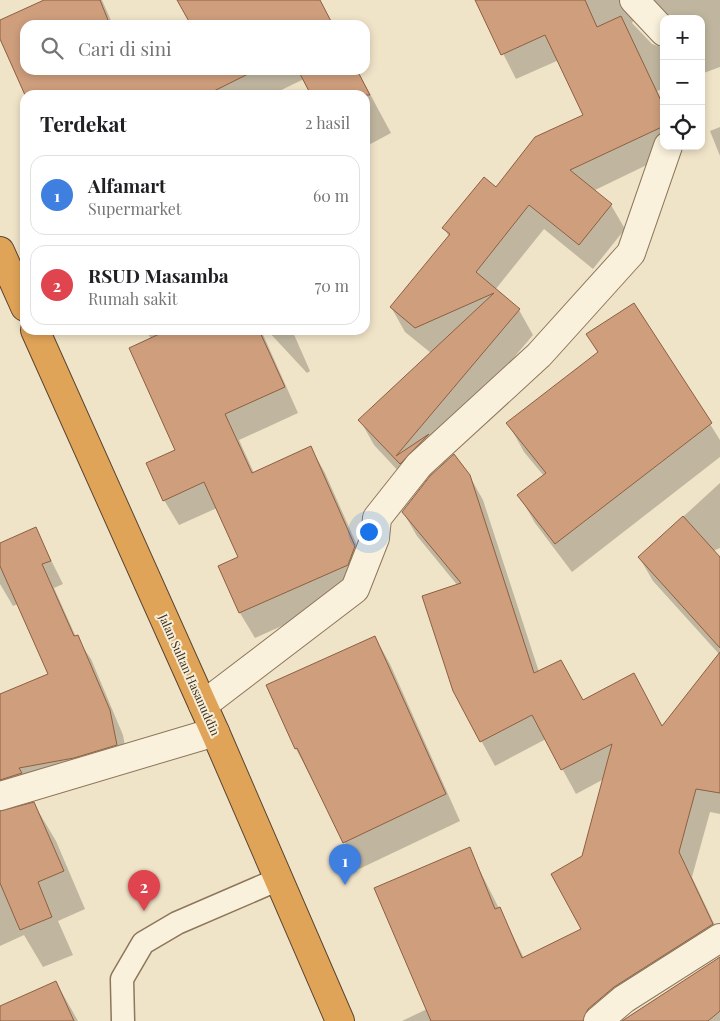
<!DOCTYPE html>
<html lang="id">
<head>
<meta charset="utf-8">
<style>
  :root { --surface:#fff; --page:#f6f6f6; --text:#202124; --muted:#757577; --line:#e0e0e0; --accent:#111827 }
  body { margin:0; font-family:"Playfair Display",serif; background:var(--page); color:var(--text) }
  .controls { position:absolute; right:15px; top:15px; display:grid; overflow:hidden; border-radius:10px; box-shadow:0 2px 8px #0003 }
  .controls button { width:45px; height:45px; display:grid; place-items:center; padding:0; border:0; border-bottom:1px solid var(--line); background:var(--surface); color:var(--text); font:25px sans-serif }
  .you { position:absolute; left:368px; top:531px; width:18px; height:18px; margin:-12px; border:4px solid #fff; border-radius:50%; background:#1a73e8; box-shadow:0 0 0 8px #1a73e833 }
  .badge { display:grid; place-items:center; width:32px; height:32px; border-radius:50%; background:var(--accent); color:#fff; font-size:16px; font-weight:700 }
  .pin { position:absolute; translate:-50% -41px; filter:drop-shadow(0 1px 2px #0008) }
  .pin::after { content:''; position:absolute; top:26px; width:18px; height:15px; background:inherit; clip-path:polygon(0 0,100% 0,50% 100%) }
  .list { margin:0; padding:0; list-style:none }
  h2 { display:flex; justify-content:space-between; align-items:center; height:65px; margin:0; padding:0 20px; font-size:21px }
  h2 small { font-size:16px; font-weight:400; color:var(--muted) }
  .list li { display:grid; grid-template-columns:32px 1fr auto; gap:15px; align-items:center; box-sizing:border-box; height:80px; margin:0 10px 10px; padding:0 10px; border:1px solid var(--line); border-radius:15px }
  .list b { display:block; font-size:19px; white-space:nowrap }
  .list p { margin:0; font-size:16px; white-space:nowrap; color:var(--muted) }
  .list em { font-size:16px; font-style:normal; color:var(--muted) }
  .icon { flex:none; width:28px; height:28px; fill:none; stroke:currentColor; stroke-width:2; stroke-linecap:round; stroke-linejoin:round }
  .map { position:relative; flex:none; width:720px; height:1021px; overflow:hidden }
  .search { position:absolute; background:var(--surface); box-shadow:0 2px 8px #0003; left:20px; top:20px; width:350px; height:55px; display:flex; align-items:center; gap:12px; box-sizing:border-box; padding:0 18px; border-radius:15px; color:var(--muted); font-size:19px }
  .panel { position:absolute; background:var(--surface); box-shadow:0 2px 8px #0003; left:20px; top:90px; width:350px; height:245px; border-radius:15px }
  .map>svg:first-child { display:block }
  .shadow { fill:#0003 }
  .building { fill:#cf9f7d; stroke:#8d5f41 }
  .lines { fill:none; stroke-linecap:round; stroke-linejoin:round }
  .lane-casing { stroke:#8d765c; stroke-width:25 }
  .street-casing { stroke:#8d765c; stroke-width:30 }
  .highway-casing { stroke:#5b4430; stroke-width:30 }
  .lane { stroke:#faf1dc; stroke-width:22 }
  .street { stroke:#faf1dc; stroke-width:28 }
  .highway { stroke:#e0a458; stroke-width:28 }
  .labels { text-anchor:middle; stroke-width:4; stroke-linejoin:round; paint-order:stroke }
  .street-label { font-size:12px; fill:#3d2e20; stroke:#f7eed8 }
</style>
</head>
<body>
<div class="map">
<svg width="720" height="1021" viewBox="0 0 720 1021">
  <rect width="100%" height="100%" fill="#f0e4c8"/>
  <g class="shadow">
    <path d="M 46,0 L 102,0 L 113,25 L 25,25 L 25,70 L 357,70 L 391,133 L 365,147 L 365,95 L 313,95 L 304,79 L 271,95 L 26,95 L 0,36 L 0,21 Z"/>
    <path d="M 476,0 L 720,0 L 720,67 L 701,74 L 701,19 L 666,19 L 637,14 L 632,23 L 652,44 L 664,48 L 664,88 L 657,91 L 664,105 L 664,146 L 684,147 L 593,191 L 611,205 L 625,229 L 593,269 L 544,229 L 495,290 L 519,310 L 533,335 L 436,449 L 414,488 L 374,445 L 360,420 L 431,353 L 405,332 L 391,307 L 449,237 L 444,228 L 585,115 L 559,60 L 516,79 Z"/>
    <path d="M 720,127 L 720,156 L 710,131 Z"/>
    <path d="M 146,330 L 261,330 L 298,413 L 239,440 L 254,473 L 311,448 L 325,473 L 369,572 L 362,590 L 255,638 L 240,613 L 220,567 L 240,558 L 217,508 L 179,525 L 164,500 L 177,451 L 151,339 Z"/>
    <path d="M 267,330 L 292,330 L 310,371 L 307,373 Z"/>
    <path d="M 588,334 L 710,424 L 720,440 L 720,457 L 572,572 L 535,523 L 519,495 L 544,476 L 524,452 L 508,423 L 598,353 Z"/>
    <path d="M 469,475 L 483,500 L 539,672 L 583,701 L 662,728 L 719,654 L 653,581 L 639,557 L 720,483 L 720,548 L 713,551 L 720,559 L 720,814 L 710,812 L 692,877 L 720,936 L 616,1021 L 402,1021 L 427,1009 L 469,849 L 524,958 L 583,929 L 583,857 L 604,779 L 576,794 L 546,739 L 495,766 L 454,691 L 458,586 L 417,536 L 403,512 Z"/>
    <path d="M 35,528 L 63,584 L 54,588 L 76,637 L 91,659 L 123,735 L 127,757 L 0,791 L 0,695 L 50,675 L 18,604 L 13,606 L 0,584 L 0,544 Z"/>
    <path d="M 375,637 L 390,664 L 460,821 L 359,869 L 296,749 L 267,686 Z"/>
    <path d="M 34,804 L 56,841 L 85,909 L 58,921 L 73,955 L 43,967 L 24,935 L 0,946 L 0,816 Z"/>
    <path d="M 720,958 L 720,1021 L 624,1021 L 634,1013 Z"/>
    <path d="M 56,982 L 78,1021 L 0,1021 L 0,1007 Z"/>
  </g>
  <g class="building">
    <path d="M 44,0 L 100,0 L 110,25 L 25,25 L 25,70 L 256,70 L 206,95 L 25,95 L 0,39 L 0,20 Z"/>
    <path d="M 177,0 L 320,0 L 333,25 L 191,25 Z"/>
    <path d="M 475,0 L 585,0 L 597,27 L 621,16 L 664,107 L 664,126 L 570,170 L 612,204 L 579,245 L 529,205 L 476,272 L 520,309 L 396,456 L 429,434 L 400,464 L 358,420 L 494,293 L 415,328 L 390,307 L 450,234 L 442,228 L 484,177 L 496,187 L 535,137 L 583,115 L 545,35 L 501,55 Z"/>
    <path d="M 298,70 L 357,70 L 370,95 L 311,95 Z"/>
    <path d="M 634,303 L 712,423 L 555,544 L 517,495 L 546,473 L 506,423 L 598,352 L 586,334 Z"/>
    <path d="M 168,330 L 259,330 L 285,387 L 225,414 L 252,473 L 311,446 L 355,546 L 348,565 L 239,613 L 218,566 L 238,557 L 204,482 L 163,501 L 146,463 L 175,450 L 129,348 Z"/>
    <path d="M 454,454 L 470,475 L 534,673 L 561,660 L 583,700 L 634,673 L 662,726 L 720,652 L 720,793 L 696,789 L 679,852 L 713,924 L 614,987 L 588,1009 L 583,1021 L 431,1021 L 374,888 L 470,847 L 495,909 L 500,907 L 522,958 L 581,929 L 551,874 L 582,856 L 612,744 L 561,770 L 532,715 L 480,742 L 453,691 L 422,596 L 461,583 L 402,512 L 430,476 Z"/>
    <path d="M 683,516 L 720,557 L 720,648 L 638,557 Z"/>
    <path d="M 36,527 L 51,561 L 42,564 L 74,636 L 78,635 L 110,710 L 117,745 L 74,758 L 19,768 L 22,773 L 0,780 L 0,694 L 48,674 L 0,566 L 0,543 Z"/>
    <path d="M 375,636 L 446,794 L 343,843 L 297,748 L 295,749 L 266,685 Z"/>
    <path d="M 34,802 L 64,871 L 38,882 L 52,917 L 20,930 L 0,883 L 0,811 Z"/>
    <path d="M 720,957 L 720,1011 L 708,1021 L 622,1021 Z"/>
    <path d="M 56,981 L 74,1021 L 0,1021 L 0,1006 Z"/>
  </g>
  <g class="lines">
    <g class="lane-casing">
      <path id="lane" d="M 123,1021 L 122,979 L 143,943 L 177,923 L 279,879"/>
    </g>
    <g class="street-casing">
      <g id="street">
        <path d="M 634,0 L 664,32"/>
        <path d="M 203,705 L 355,589 L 375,538 L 377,518 L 419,465 L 539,355 L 631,253 L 668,146"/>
        <path d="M 0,796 L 215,732"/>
        <path d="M 598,1021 L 624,999 L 720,938"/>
      </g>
    </g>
    <g class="highway-casing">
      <g id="highway">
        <path d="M 0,251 L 25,307"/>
        <path d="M 35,330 L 215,732 L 340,1021"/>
      </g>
    </g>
    <use href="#lane" class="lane"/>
    <use href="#street" class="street"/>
    <use href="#highway" class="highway"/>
  </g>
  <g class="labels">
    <g class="street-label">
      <text transform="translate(189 675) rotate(66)" y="4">Jalan Sultan Hasanuddin</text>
    </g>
  </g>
</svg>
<div class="controls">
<button>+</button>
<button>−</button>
<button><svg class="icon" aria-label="locate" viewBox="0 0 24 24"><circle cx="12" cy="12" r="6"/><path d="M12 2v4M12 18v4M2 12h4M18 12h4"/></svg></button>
</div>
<div class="you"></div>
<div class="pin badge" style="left:345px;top:885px;background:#3f7fe0">1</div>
<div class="pin badge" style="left:144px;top:911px;background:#e0444e">2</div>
<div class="search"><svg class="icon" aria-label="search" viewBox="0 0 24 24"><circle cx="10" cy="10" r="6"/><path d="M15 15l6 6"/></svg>Cari di sini</div>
<section class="panel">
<h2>Terdekat<small>2 hasil</small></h2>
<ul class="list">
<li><span class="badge" style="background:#3f7fe0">1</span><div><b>Alfamart</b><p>Supermarket</p></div><em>60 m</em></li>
<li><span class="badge" style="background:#e0444e">2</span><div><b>RSUD Masamba</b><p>Rumah sakit</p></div><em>70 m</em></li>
</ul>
</section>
</div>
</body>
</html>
